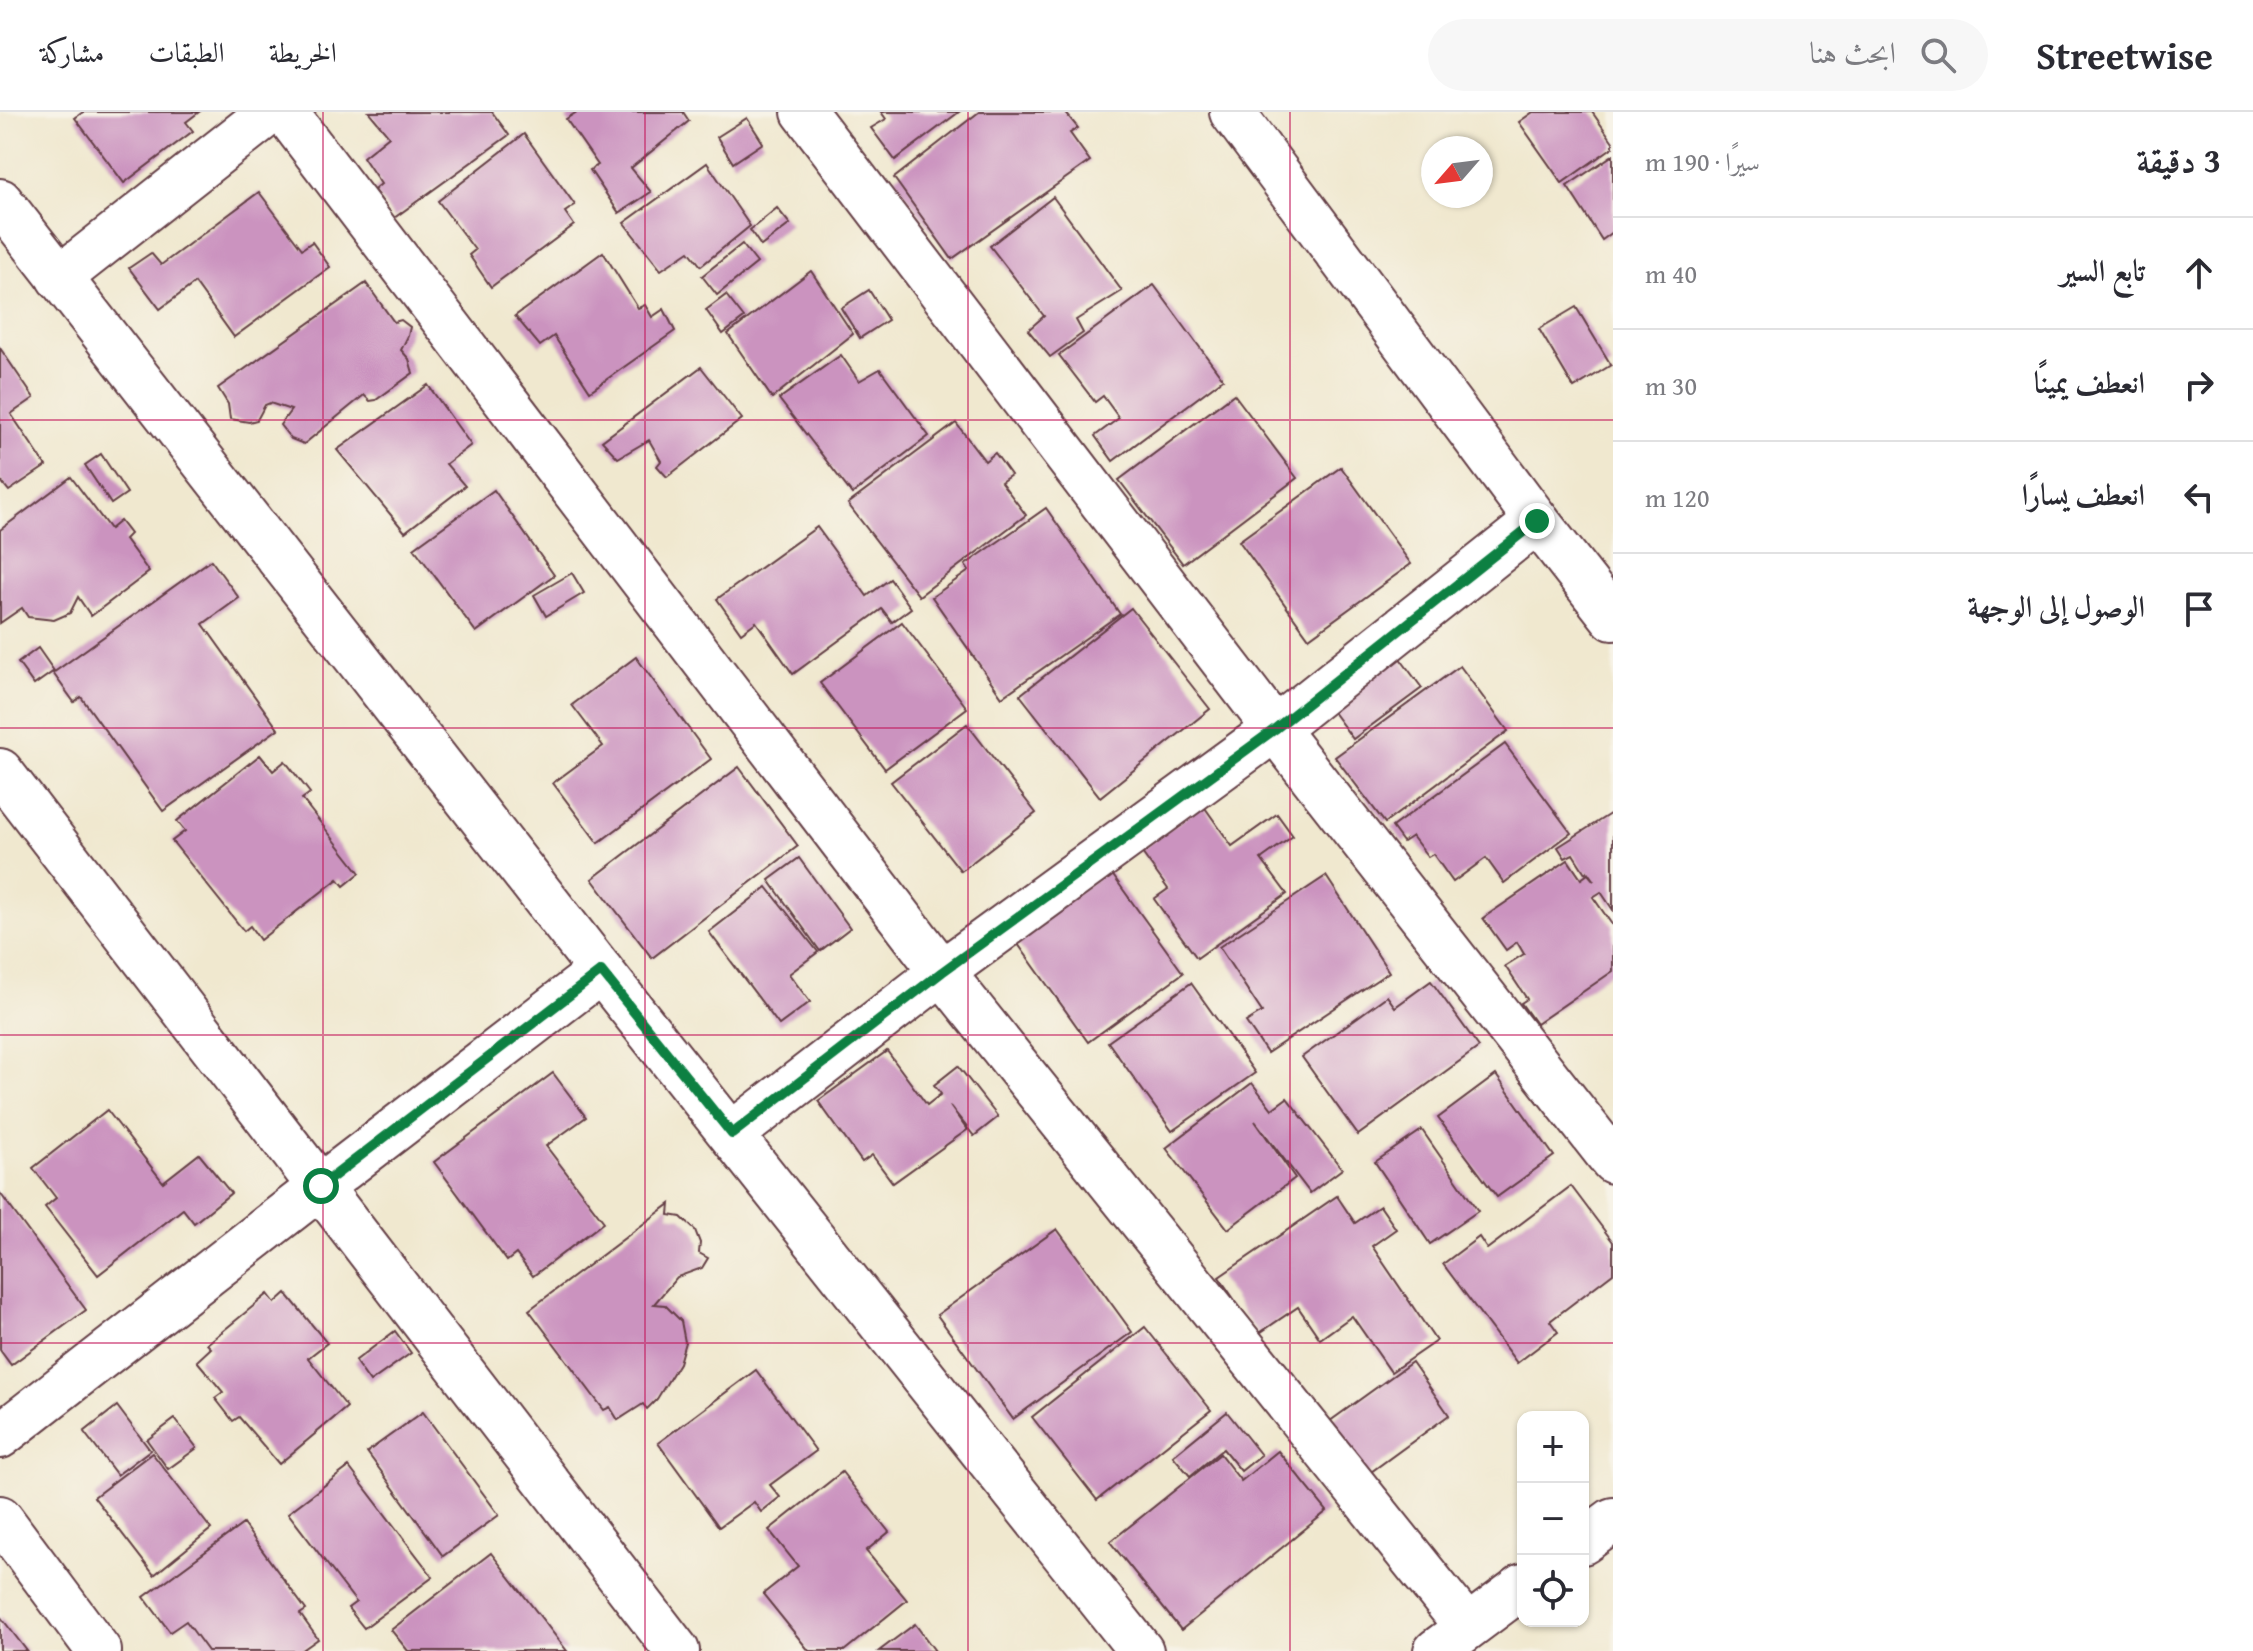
<!DOCTYPE html>
<html lang="ar">
<head>
<meta charset="utf-8">
<style>
  :root { --surface:#fff; --page:#f7f7f7; --text:#2b2b33; --muted:#7c7c81; --line:#e1e1e2 }
  body { margin:0; font-family:"Gentium Book Plus",Amiri,serif; background:var(--page); color:var(--text); direction:rtl }
  .controls { position:absolute; right:24px; bottom:24px; display:grid; overflow:hidden; border-radius:16px; box-shadow:0 2px 6px #0004 }
  .controls button { width:72px; height:72px; display:grid; place-items:center; padding:0; border:0; border-bottom:2px solid var(--line); background:var(--surface); color:var(--text); font:40px sans-serif }
  .compass { position:absolute; left:1421px; top:24px; width:72px; height:72px; border-radius:50%; background:var(--surface); box-shadow:0 2px 6px #0004; rotate:242deg }
  .stop { position:absolute; width:24px; height:24px; margin:-18px; border:6px solid #0b8043; border-radius:50%; background:#fff }
  .stop.end { background:#0b8043; border-color:#fff; box-shadow:0 2px 8px #0008 }
  .list { margin:0; padding:0; list-style:none }
  h2 { display:flex; justify-content:space-between; align-items:center; height:104px; margin:0; padding:0 32px; font-size:34px }
  h2 small { font-size:26px; font-weight:400; color:var(--muted) }
  .list li { display:grid; grid-template-columns:52px 1fr auto; gap:24px; align-items:center; box-sizing:border-box; height:112px; padding:0 32px; border-top:2px solid var(--line) }
  .list b { display:block; font-size:30px; white-space:nowrap }
  .list em { font-size:26px; font-style:normal; color:var(--muted) }
  .icon { flex:none; width:44px; height:44px; fill:none; stroke:currentColor; stroke-width:2; stroke-linecap:round; stroke-linejoin:round }
  .map { position:relative; flex:none; width:1613px; height:1539px; overflow:hidden; direction:ltr }
  header { display:flex; align-items:center; gap:48px; box-sizing:border-box; height:112px; padding:0 40px; background:var(--surface); border-bottom:2px solid var(--line) }
  header strong { font-size:38px }
  nav { display:flex; gap:44px; margin-inline-start:auto; font-size:28px }
  .search { width:560px; height:72px; background:var(--page); display:flex; align-items:center; gap:20px; box-sizing:border-box; padding:0 28px; border-radius:44px; color:var(--muted); font-size:30px }
  main { display:flex }
  aside { flex:1; background:var(--surface) }
  .map>svg:first-child { display:block }
  .building { fill:#cb93bf }
  .lines { fill:none; stroke-linecap:round; stroke-linejoin:round }
  .street-casing { stroke:#633d44; stroke-width:48 }
  .secondary-casing { stroke:#633d44; stroke-width:48 }
  .street { stroke:#fff; stroke-width:44 }
  .secondary { stroke:#fff; stroke-width:44 }
  .route { stroke:#0b8043; stroke-width:10 }
  .grid { fill:none; stroke:#c2185b; stroke-width:2; stroke-opacity:0.55 }
</style>
</head>
<body>
<header>
<strong>Streetwise</strong>
<div class="search"><svg class="icon" aria-label="search" viewBox="0 0 24 24"><circle cx="10" cy="10" r="6"/><path d="M15 15l6 6"/></svg>ابحث هنا</div>
<nav><a>الخريطة</a><a>الطبقات</a><a>مشاركة</a></nav>
</header>
<main>
<aside>
<h2>3 دقيقة<small>سيرًا · 190 m</small></h2>
<ul class="list">
<li><svg class="icon" aria-label="ahead" viewBox="0 0 24 24"><path d="M12 20V5M6 11l6-6 6 6"/></svg><div><b>تابع السير</b></div><em>40 m</em></li>
<li><svg class="icon" aria-label="right" viewBox="0 0 24 24"><path d="M7 20v-9h11M14 6l5 5-5 5"/></svg><div><b>انعطف يمينًا</b></div><em>30 m</em></li>
<li><svg class="icon" aria-label="left" viewBox="0 0 24 24"><path d="M17 20v-9H6M10 6l-5 5 5 5"/></svg><div><b>انعطف يسارًا</b></div><em>120 m</em></li>
<li><svg class="icon" aria-label="arrive" viewBox="0 0 24 24"><path d="M6 21V4h12l-3 4 3 4H6"/></svg><div><b>الوصول إلى الوجهة</b></div></li>
</ul>
</aside>
<div class="map">
<svg width="1613" height="1539" viewBox="0 0 1613 1539">
  <rect width="100%" height="100%" fill="#f7f3e8"/>
  <filter id="ink" filterUnits="userSpaceOnUse"><feTurbulence type="fractalNoise" baseFrequency=".0125" numOctaves="2"/><feDisplacementMap in="SourceGraphic" scale="16" xChannelSelector="R" yChannelSelector="G"/><feConvolveMatrix kernelMatrix="1 2 1 2 8 2 1 2 1" color-interpolation-filters="sRGB"/></filter>
  <filter id="wash" filterUnits="userSpaceOnUse"><feTurbulence type="fractalNoise" baseFrequency=".006" numOctaves="4" result="noise"/><feDisplacementMap in="SourceGraphic" scale="32" xChannelSelector="R" yChannelSelector="G"/><feGaussianBlur stdDeviation="1.8" result="paint"/><feColorMatrix in="noise" values="0 0 0 0 0 0 0 0 0 0 0 0 0 0 0 0 0 1.4 0 .05"/><feComposite in="paint" operator="in"/></filter>
  <g filter="url(#wash)">
    <rect width="100%" height="100%" fill="#f0e8cf"/>
    <g id="blocks">
      <g class="building">
        <path d="M 83,0 L 199,0 L 186,10 L 193,19 L 124,71 L 75,6 Z"/>
        <path d="M 369,0 L 492,0 L 509,23 L 394,106 L 374,78 L 381,72 L 363,45 L 389,24 Z"/>
        <path d="M 577,0 L 683,0 L 689,9 L 631,56 L 651,80 L 619,101 L 590,58 L 598,53 L 566,7 Z"/>
        <path d="M 881,0 L 959,0 L 895,48 L 871,16 L 886,7 Z"/>
        <path d="M 979,0 L 1065,0 L 1078,16 L 1070,21 L 1090,49 L 952,147 L 894,66 Z"/>
        <path d="M 1533,0 L 1592,0 L 1613,30 L 1613,35 L 1562,71 L 1519,10 Z"/>
        <path d="M 747,6 L 763,31 L 733,51 L 717,25 Z"/>
        <path d="M 524,22 L 575,93 L 565,100 L 574,113 L 491,175 L 469,143 L 475,138 L 438,89 Z"/>
        <path d="M 1613,43 L 1613,120 L 1602,128 L 1567,74 Z"/>
        <path d="M 707,51 L 750,114 L 701,154 L 689,139 L 661,158 L 624,111 Z"/>
        <path d="M 259,80 L 302,137 L 312,130 L 330,155 L 234,225 L 195,171 L 160,197 L 129,156 L 151,141 L 161,153 Z"/>
        <path d="M 1053,85 L 1122,179 L 1076,208 L 1083,221 L 1050,245 L 1028,218 L 1044,204 L 990,134 Z"/>
        <path d="M 777,96 L 790,112 L 761,134 L 750,118 Z"/>
        <path d="M 742,132 L 757,151 L 717,183 L 702,164 Z"/>
        <path d="M 603,140 L 638,196 L 645,193 L 652,205 L 664,197 L 675,219 L 590,279 L 554,224 L 540,234 L 515,204 Z"/>
        <path d="M 811,159 L 853,222 L 772,286 L 728,222 Z"/>
        <path d="M 366,171 L 394,210 L 401,208 L 410,215 L 408,224 L 401,238 L 409,247 L 413,261 L 376,288 L 370,289 L 364,283 L 304,332 L 291,327 L 280,313 L 291,298 L 270,291 L 265,293 L 257,308 L 249,310 L 230,307 L 228,292 L 218,276 Z"/>
        <path d="M 1154,173 L 1223,267 L 1113,349 L 1095,324 L 1119,306 L 1103,284 L 1095,290 L 1059,243 Z"/>
        <path d="M 869,178 L 888,208 L 860,226 L 841,196 Z"/>
        <path d="M 726,183 L 744,206 L 723,222 L 706,198 Z"/>
        <path d="M 1576,195 L 1611,253 L 1574,276 L 1539,217 Z"/>
        <path d="M 0,236 L 34,286 L 11,302 L 46,354 L 9,379 L 0,368 Z"/>
        <path d="M 841,243 L 859,269 L 880,257 L 929,324 L 852,382 L 779,287 Z"/>
        <path d="M 701,255 L 742,307 L 667,365 L 657,354 L 661,349 L 649,328 L 618,346 L 602,329 Z"/>
        <path d="M 428,273 L 471,333 L 446,352 L 465,374 L 405,420 L 337,338 Z"/>
        <path d="M 1234,282 L 1297,366 L 1183,452 L 1119,368 Z"/>
        <path d="M 956,311 L 985,349 L 995,341 L 1011,363 L 1001,370 L 1026,403 L 919,484 L 848,392 Z"/>
        <path d="M 101,342 L 127,381 L 111,392 L 85,353 Z"/>
        <path d="M 1341,355 L 1411,452 L 1309,526 L 1239,429 Z"/>
        <path d="M 71,365 L 110,417 L 120,409 L 130,422 L 125,427 L 149,460 L 91,504 L 78,485 L 70,501 L 54,508 L 28,505 L 22,496 L 0,511 L 0,418 Z"/>
        <path d="M 494,378 L 554,463 L 476,520 L 414,436 Z"/>
        <path d="M 1046,396 L 1120,502 L 1002,585 L 932,485 L 969,459 L 965,453 Z"/>
        <path d="M 817,415 L 867,484 L 890,467 L 911,496 L 892,510 L 882,497 L 793,562 L 756,510 L 741,521 L 717,487 Z"/>
        <path d="M 211,448 L 239,486 L 203,512 L 278,617 L 163,699 L 81,585 L 74,590 L 53,561 Z"/>
        <path d="M 572,461 L 584,481 L 546,504 L 534,483 Z"/>
        <path d="M 1131,496 L 1210,597 L 1100,685 L 1020,583 Z"/>
        <path d="M 902,510 L 967,596 L 885,657 L 820,571 Z"/>
        <path d="M 38,536 L 54,559 L 34,573 L 18,551 Z"/>
        <path d="M 636,545 L 711,647 L 598,731 L 553,671 L 603,634 L 572,593 Z"/>
        <path d="M 1399,545 L 1422,576 L 1353,627 L 1330,596 Z"/>
        <path d="M 1460,554 L 1508,619 L 1385,711 L 1335,645 Z"/>
        <path d="M 967,612 L 1036,701 L 961,759 L 891,670 Z"/>
        <path d="M 1505,632 L 1571,721 L 1504,771 L 1486,746 L 1453,770 L 1433,742 L 1428,745 L 1412,724 L 1403,730 L 1392,715 Z"/>
        <path d="M 260,643 L 273,659 L 285,649 L 310,681 L 302,687 L 360,761 L 344,774 L 338,767 L 260,828 L 250,814 L 244,819 L 172,729 L 185,719 L 177,709 Z"/>
        <path d="M 739,655 L 798,734 L 652,846 L 592,767 Z"/>
        <path d="M 1203,693 L 1232,734 L 1277,702 L 1293,724 L 1261,747 L 1287,782 L 1197,846 L 1154,787 L 1168,777 L 1140,738 Z"/>
        <path d="M 1613,700 L 1613,798 L 1601,780 L 1593,785 L 1613,814 L 1613,859 L 1536,912 L 1521,891 L 1527,887 L 1505,854 L 1524,842 L 1517,830 L 1506,838 L 1483,806 L 1568,748 L 1581,767 L 1588,762 L 1594,769 L 1587,759 L 1585,761 L 1573,742 L 1565,746 L 1558,735 Z"/>
        <path d="M 799,746 L 850,816 L 820,839 L 769,768 Z"/>
        <path d="M 1109,758 L 1183,861 L 1088,930 L 1013,825 Z"/>
        <path d="M 1326,764 L 1389,860 L 1267,941 L 1246,910 L 1262,900 L 1219,835 Z"/>
        <path d="M 767,775 L 818,840 L 789,862 L 810,890 L 779,913 L 709,820 Z"/>
        <path d="M 1431,869 L 1479,935 L 1358,1023 L 1302,945 L 1387,884 L 1395,895 Z"/>
        <path d="M 1191,871 L 1255,961 L 1172,1019 L 1108,930 Z"/>
        <path d="M 887,939 L 927,993 L 941,982 L 934,973 L 958,954 L 998,1005 L 974,1024 L 950,994 L 967,1018 L 893,1071 L 872,1043 L 862,1050 L 818,989 Z"/>
        <path d="M 553,961 L 586,1005 L 546,1034 L 604,1110 L 533,1164 L 516,1142 L 507,1149 L 434,1050 Z"/>
        <path d="M 1496,963 L 1554,1044 L 1497,1085 L 1438,1006 Z"/>
        <path d="M 1252,971 L 1272,997 L 1287,986 L 1342,1057 L 1310,1081 L 1255,1009 L 1295,1066 L 1228,1117 L 1166,1036 Z"/>
        <path d="M 107,998 L 163,1070 L 199,1042 L 231,1081 L 194,1111 L 183,1097 L 98,1163 L 45,1095 L 56,1086 L 33,1056 Z"/>
        <path d="M 1422,1018 L 1478,1099 L 1430,1132 L 1375,1050 Z"/>
        <path d="M 1571,1074 L 1613,1130 L 1613,1161 L 1550,1209 L 1558,1220 L 1517,1251 L 1443,1152 L 1479,1125 L 1487,1137 Z"/>
        <path d="M 0,1081 L 86,1198 L 11,1253 L 0,1238 Z"/>
        <path d="M 1337,1084 L 1355,1111 L 1380,1094 L 1396,1117 L 1372,1134 L 1436,1229 L 1391,1260 L 1352,1204 L 1320,1227 L 1298,1195 L 1258,1222 L 1219,1165 Z"/>
        <path d="M 670,1092 L 669,1103 L 681,1105 L 695,1118 L 700,1131 L 699,1141 L 708,1146 L 702,1156 L 677,1165 L 654,1192 L 665,1193 L 681,1209 L 685,1230 L 679,1251 L 657,1287 L 647,1297 L 643,1292 L 618,1308 L 610,1295 L 604,1298 L 529,1198 Z"/>
        <path d="M 1057,1117 L 1132,1220 L 1013,1307 L 937,1203 Z"/>
        <path d="M 286,1181 L 327,1231 L 308,1246 L 347,1295 L 279,1352 L 239,1305 L 233,1309 L 215,1286 L 223,1280 L 197,1249 L 211,1236 L 207,1232 L 268,1182 L 275,1191 Z"/>
        <path d="M 1145,1215 L 1211,1298 L 1097,1388 L 1032,1305 Z"/>
        <path d="M 395,1219 L 411,1241 L 370,1270 L 355,1249 Z"/>
        <path d="M 1412,1250 L 1449,1303 L 1364,1365 L 1326,1312 Z"/>
        <path d="M 756,1258 L 816,1339 L 770,1373 L 780,1385 L 761,1400 L 754,1390 L 719,1415 L 658,1331 Z"/>
        <path d="M 117,1294 L 150,1338 L 117,1363 L 84,1320 Z"/>
        <path d="M 423,1300 L 499,1403 L 443,1444 L 367,1340 Z"/>
        <path d="M 1227,1300 L 1261,1343 L 1241,1359 L 1223,1337 L 1190,1364 L 1173,1344 Z"/>
        <path d="M 175,1307 L 197,1336 L 168,1357 L 147,1328 Z"/>
        <path d="M 1278,1339 L 1327,1399 L 1181,1518 L 1110,1430 L 1220,1342 L 1241,1369 Z"/>
        <path d="M 152,1341 L 211,1417 L 154,1463 L 94,1385 Z"/>
        <path d="M 349,1355 L 433,1465 L 364,1516 L 348,1496 L 356,1490 L 288,1401 Z"/>
        <path d="M 842,1360 L 889,1420 L 866,1439 L 907,1488 L 844,1539 L 809,1539 L 763,1482 L 798,1454 L 769,1418 Z"/>
        <path d="M 243,1412 L 306,1498 L 300,1502 L 318,1527 L 301,1539 L 208,1539 L 186,1509 L 170,1520 L 144,1485 Z"/>
        <path d="M 491,1441 L 567,1539 L 408,1539 L 391,1518 Z"/>
        <path d="M 0,1504 L 27,1539 L 0,1539 Z"/>
        <path d="M 915,1512 L 935,1539 L 879,1539 Z"/>
      </g>
    </g>
  </g>
  <g filter="url(#ink)">
    <use href="#blocks" fill-opacity="0" stroke="#633d44" stroke-width="2"/>
    <g class="lines">
      <g class="street-casing">
        <g id="street">
          <path d="M 285,0 L 942,860 L 1467,1515"/>
          <path d="M 804,0 L 1275,617 L 1613,1049"/>
          <path d="M 1232,0 L 1537,409 L 1613,506"/>
          <path d="M 0,89 L 601,859 L 1141,1539"/>
          <path d="M 59,166 L 270,0"/>
          <path d="M 0,659 L 677,1539"/>
          <path d="M 732,1022 L 942,860 L 1275,617 L 1537,409"/>
          <path d="M 0,1324 L 321,1074 L 601,859"/>
          <path d="M 0,1406 L 99,1539"/>
        </g>
      </g>
      <g class="secondary-casing">
        <g id="secondary">
          <path d="M 1583,1430 L 1613,1408"/>
          <path d="M 1436,1539 L 1523,1474"/>
        </g>
      </g>
      <use href="#street" class="street"/>
      <use href="#secondary" class="secondary"/>
    </g>
  </g>
  <g class="lines" filter="url(#ink)">
    <path class="route" d="M 321,1074 L 601,859 L 732,1022 L 942,860 L 1275,617 L 1537,409"/>
  </g>
  <path class="grid" d="M 323,0 L 323,1539M 645,0 L 645,1539M 968,0 L 968,1539M 1290,0 L 1290,1539M 0,308 L 1613,308M 0,616 L 1613,616M 0,923 L 1613,923M 0,1231 L 1613,1231"/>
</svg>
<div class="controls">
<button>+</button>
<button>−</button>
<button><svg class="icon" aria-label="locate" viewBox="0 0 24 24"><circle cx="12" cy="12" r="6"/><path d="M12 2v4M12 18v4M2 12h4M18 12h4"/></svg></button>
</div>
<svg class="compass" viewBox="-18 -18 36 36"><path d="M0-13l5 13h-10z" fill="#e53935"/><path d="M0 13l5-13h-10z" fill="#7c7c81"/></svg>
<div class="stop" style="left:321px;top:1074px"></div>
<div class="stop end" style="left:1537px;top:409px"></div>
</div>
</main>
</body>
</html>
